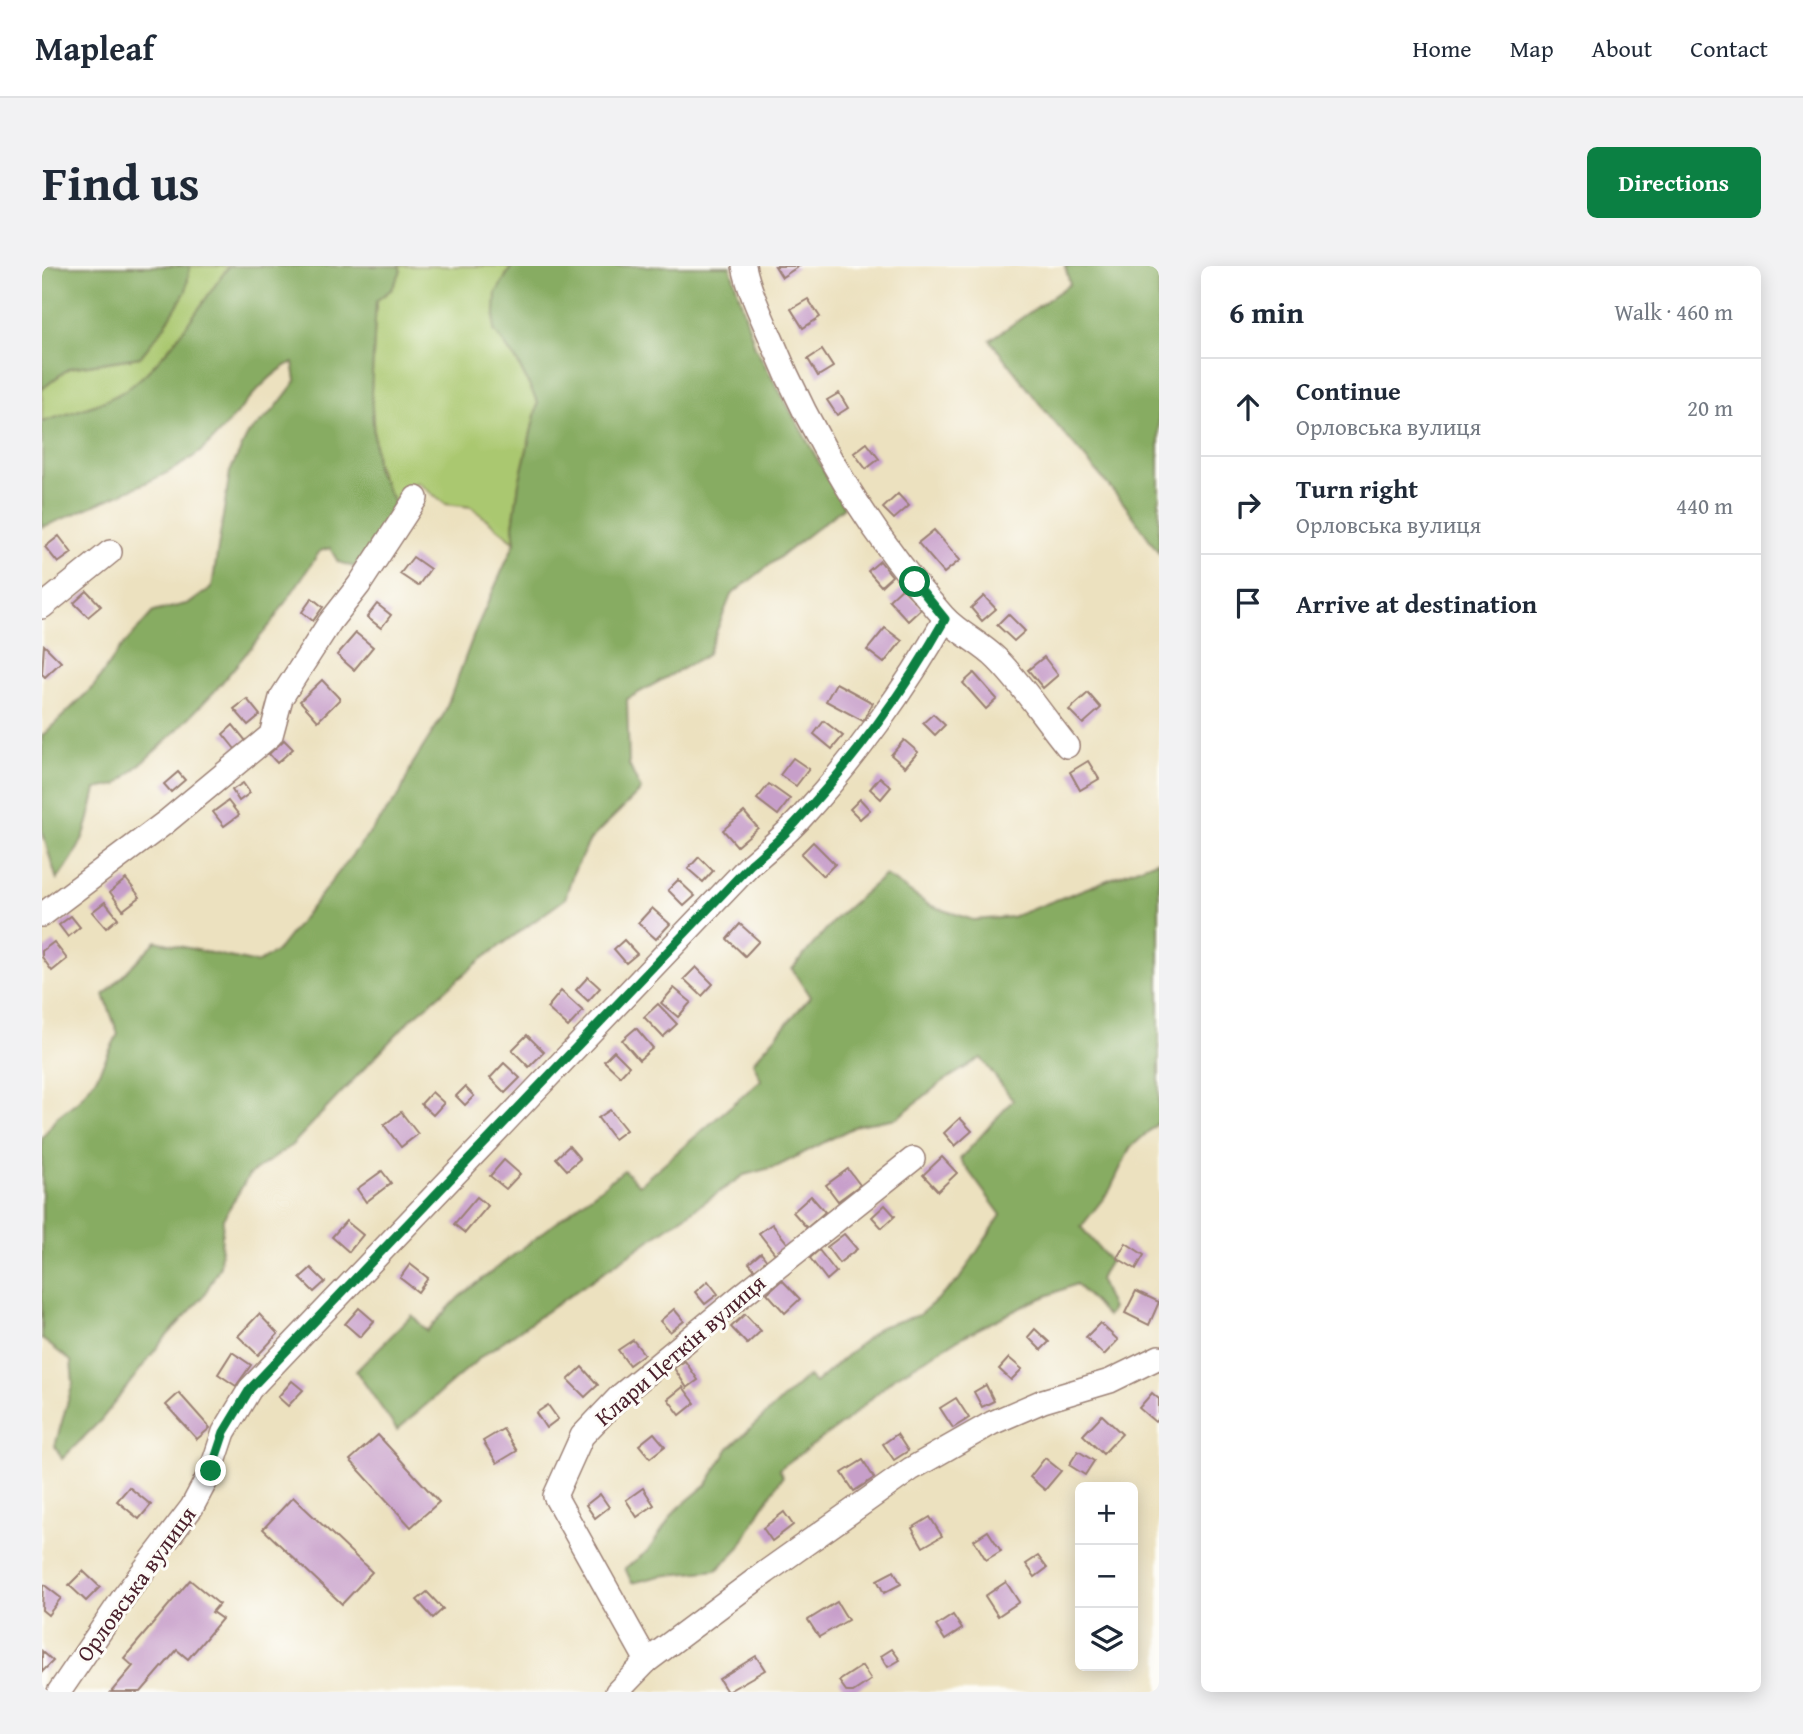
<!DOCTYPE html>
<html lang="en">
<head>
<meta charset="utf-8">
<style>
  :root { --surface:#fff; --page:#f2f2f3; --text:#1f2937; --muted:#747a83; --line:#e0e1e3; --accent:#0b8043 }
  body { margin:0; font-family:"Gentium Book Plus",serif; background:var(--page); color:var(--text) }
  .controls { position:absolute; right:21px; bottom:21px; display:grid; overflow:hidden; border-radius:10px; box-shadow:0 4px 18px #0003 }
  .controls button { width:63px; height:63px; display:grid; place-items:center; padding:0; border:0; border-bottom:2px solid var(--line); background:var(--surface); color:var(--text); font:35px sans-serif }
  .stop { position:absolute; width:21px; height:21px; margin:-16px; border:5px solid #0b8043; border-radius:50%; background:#fff }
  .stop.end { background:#0b8043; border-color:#fff; box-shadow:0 2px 7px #0008 }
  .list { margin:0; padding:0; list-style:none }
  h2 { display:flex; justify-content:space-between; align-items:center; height:91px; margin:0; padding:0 28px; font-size:30px }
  h2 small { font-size:23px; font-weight:400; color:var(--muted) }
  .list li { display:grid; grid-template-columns:46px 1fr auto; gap:21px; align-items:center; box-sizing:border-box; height:98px; padding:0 28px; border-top:2px solid var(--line) }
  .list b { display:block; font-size:26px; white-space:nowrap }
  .list p { margin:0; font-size:23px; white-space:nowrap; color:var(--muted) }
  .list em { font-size:23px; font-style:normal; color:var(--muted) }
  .icon { flex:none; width:38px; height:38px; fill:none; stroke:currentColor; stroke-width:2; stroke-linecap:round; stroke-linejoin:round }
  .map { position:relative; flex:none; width:1117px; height:1426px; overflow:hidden; border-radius:10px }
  header { display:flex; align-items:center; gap:42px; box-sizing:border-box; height:98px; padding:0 35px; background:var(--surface); border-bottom:2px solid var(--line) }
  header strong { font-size:33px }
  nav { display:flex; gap:38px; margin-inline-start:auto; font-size:24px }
  .intro { display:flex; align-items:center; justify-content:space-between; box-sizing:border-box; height:168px; padding:0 42px }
  h1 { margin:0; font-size:49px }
  .button { padding:18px 32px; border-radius:10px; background:var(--accent); color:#fff; font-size:24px; font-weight:700 }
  main { display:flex; gap:42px; padding:0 42px }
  aside { flex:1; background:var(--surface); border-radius:10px; box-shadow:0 4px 18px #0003 }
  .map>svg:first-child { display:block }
  .green { fill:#aac86f; stroke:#7a744d; stroke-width:2 }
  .forest { fill:#87ac62; stroke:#686646; stroke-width:2 }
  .building { fill:#c79fca }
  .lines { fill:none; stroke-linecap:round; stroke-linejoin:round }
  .minor-casing { stroke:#9b8075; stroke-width:26 }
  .minor { stroke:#fff; stroke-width:23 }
  .route { stroke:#0b8043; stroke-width:9 }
  .labels { text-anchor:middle; stroke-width:6; stroke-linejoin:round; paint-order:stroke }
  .street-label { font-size:23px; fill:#4a1f2b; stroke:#fdfcf7 }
</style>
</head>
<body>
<header>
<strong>Mapleaf</strong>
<nav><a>Home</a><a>Map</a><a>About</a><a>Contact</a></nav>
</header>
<div class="intro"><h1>Find us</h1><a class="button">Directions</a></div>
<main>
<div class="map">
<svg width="1117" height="1426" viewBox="0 0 1117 1426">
  <rect width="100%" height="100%" fill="#fdfcf7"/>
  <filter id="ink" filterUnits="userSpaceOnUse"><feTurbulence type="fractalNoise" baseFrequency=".0143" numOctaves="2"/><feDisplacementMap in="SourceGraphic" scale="14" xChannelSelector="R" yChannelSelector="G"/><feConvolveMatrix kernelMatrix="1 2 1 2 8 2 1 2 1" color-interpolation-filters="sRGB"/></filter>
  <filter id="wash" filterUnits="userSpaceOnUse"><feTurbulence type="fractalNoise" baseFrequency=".00686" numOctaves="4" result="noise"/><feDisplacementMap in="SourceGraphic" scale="28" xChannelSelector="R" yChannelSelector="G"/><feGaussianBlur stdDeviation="1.57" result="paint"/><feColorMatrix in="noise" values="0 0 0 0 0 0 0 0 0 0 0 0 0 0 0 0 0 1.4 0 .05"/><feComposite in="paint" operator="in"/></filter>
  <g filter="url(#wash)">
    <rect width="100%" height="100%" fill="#ece1bf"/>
    <g class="green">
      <path d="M 148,0 L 187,0 C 159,38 121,100 82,125 C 57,140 27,147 0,156 L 0,123 L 27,102 L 98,91 L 122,61 L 144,25 Z"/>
      <path d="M 357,0 L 470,0 L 464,9 L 452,64 L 476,97 L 496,137 L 477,217 L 471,260 L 473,276 L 429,241 L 403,238 L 375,216 L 351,240 L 334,197 L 329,127 L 334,35 L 358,3 Z"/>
    </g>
    <g class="forest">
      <path d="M 0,0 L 148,0 L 144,25 L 122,61 L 98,91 L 27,102 L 0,123 Z"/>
      <path d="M 187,0 L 357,0 L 359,5 L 350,23 L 334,35 L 329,127 L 334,203 L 352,236 C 344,264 334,281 312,301 L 296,296 L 288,282 L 278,285 L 228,359 L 172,426 L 124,475 L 75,519 L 54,523 C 45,564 42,579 15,614 L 0,565 L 0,470 L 52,420 L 77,384 L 111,346 L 148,337 L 170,321 L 188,205 L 206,168 L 231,145 L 254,115 L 251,96 C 216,113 190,159 159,185 C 134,205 103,217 74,230 C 49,240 25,252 0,261 L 0,156 C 27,147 57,140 82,125 C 121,100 159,38 187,0 Z"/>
      <path d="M 470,0 L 688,0 L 713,81 L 802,241 L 689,329 L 665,389 L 585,433 L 587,499 L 599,524 L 548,574 L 531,607 L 523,633 L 440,693 L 367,755 L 250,879 L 207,909 L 181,953 L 178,1000 L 161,1031 L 121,1074 L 59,1154 L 20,1193 L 13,1180 L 31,1117 L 29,1095 L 0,1073 L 0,872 L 15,851 L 37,834 L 54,812 L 76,768 L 62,729 L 114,675 L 215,697 L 235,685 L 358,528 L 370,499 L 402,448 L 434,363 L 473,276 L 471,260 L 477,217 L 496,137 L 476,97 L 452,64 L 454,27 Z"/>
      <path d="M 1023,0 L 1117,0 L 1117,287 L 1084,240 L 1008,151 L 948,74 L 1028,18 Z"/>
      <path d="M 1117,594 L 1117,856 L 1088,882 L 1068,924 L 1039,961 L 1068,995 L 1057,1013 L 1070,1043 L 1065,1050 L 1034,1018 L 990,1036 L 922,1070 L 853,1111 L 803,1156 L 737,1203 L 741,1210 L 718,1245 L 698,1281 L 675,1304 L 618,1310 L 590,1317 L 583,1302 L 606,1285 L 633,1245 L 665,1218 L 687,1182 L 766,1110 L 773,1117 L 838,1061 L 877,1049 L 916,1015 L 959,949 L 918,893 L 971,834 L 939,792 L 900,816 L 855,852 L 816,859 L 736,900 L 702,909 L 440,1090 L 355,1164 L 314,1105 L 370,1049 L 385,1065 L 417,1031 L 582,904 L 597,919 L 719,814 L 711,796 L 768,731 L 750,703 L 794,652 L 843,609 L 887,639 L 931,654 L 970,651 Z"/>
    </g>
    <g id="blocks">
      <g class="building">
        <path d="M 733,0 L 757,0 L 740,11 Z"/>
        <path d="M 766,33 L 778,51 L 761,62 L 749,43 Z"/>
        <path d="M 780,84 L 791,101 L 776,110 L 766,93 Z"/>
        <path d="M 797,127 L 806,142 L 795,149 L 785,134 Z"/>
        <path d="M 825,177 L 837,193 L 824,203 L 812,187 Z"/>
        <path d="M 856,228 L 867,240 L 852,253 L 841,242 Z"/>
        <path d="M 892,264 L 918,294 L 902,307 L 876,277 Z"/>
        <path d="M 17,270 L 30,287 L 16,297 L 3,281 Z"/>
        <path d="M 371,291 L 388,303 L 376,320 L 358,308 Z"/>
        <path d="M 838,295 L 850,310 L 839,320 L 826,305 Z"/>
        <path d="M 860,322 L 880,342 L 866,355 L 847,334 Z"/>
        <path d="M 45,325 L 59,340 L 46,351 L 32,337 Z"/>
        <path d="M 942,330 L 954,343 L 940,355 L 929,342 Z"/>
        <path d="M 270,332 L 281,341 L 271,355 L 260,346 Z"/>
        <path d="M 335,338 L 349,349 L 339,362 L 325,351 Z"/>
        <path d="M 966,348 L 983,365 L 972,375 L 955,359 Z"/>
        <path d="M 843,362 L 860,375 L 842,397 L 825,384 Z"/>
        <path d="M 314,367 L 331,381 L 312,404 L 295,389 Z"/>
        <path d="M 2,379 L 19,396 L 3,411 L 0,408 Z"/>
        <path d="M 1002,391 L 1016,409 L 1001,422 L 986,404 Z"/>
        <path d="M 932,407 L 955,433 L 944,443 L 921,417 Z"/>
        <path d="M 280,414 L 298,433 L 276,455 L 258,435 Z"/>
        <path d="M 794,417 L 831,437 L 821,455 L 784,435 Z"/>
        <path d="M 1046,427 L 1059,442 L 1041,458 L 1027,444 Z"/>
        <path d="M 205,433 L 218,449 L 206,459 L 192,443 Z"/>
        <path d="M 891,448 L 903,459 L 893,469 L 881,457 Z"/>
        <path d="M 782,455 L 801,470 L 790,483 L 772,468 Z"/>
        <path d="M 191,459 L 204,475 L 193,483 L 181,468 Z"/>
        <path d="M 242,474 L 251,483 L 235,497 L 227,488 Z"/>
        <path d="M 862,474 L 876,486 L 863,501 L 849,489 Z"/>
        <path d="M 751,492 L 767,503 L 754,520 L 738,509 Z"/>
        <path d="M 1046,495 L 1057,513 L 1038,524 L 1028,506 Z"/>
        <path d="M 136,506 L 143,514 L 129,526 L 122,518 Z"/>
        <path d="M 838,511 L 849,521 L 839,533 L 828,523 Z"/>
        <path d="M 201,517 L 208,527 L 197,535 L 190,524 Z"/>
        <path d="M 727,518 L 748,533 L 736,549 L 715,533 Z"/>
        <path d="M 818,533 L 828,544 L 818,553 L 808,543 Z"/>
        <path d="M 186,535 L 197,549 L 182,560 L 171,546 Z"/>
        <path d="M 702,546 L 716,562 L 695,580 L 681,564 Z"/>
        <path d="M 771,576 L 793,598 L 781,610 L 759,588 Z"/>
        <path d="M 657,591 L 671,605 L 661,616 L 646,603 Z"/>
        <path d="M 84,613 L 98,631 L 81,644 L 68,626 Z"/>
        <path d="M 636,614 L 653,630 L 642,640 L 626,624 Z"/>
        <path d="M 63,636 L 76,652 L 64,662 L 50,646 Z"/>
        <path d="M 610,642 L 628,658 L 614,673 L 596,657 Z"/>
        <path d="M 29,650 L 38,661 L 26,671 L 17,659 Z"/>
        <path d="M 698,658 L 717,675 L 703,690 L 685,673 Z"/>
        <path d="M 582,674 L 595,688 L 584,697 L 572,683 Z"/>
        <path d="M 12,676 L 25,693 L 10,705 L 0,691 L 0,685 Z"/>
        <path d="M 654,701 L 671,718 L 660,730 L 642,713 Z"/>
        <path d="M 546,711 L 558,722 L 546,735 L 534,724 Z"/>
        <path d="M 632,722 L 649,736 L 636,751 L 619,737 Z"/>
        <path d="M 519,725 L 541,745 L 526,761 L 505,742 Z"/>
        <path d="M 616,738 L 635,758 L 621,771 L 602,751 Z"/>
        <path d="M 594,762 L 611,782 L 597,794 L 580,774 Z"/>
        <path d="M 485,769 L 502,786 L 487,801 L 470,784 Z"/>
        <path d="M 572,785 L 587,800 L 578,810 L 562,795 Z"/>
        <path d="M 462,797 L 478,812 L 463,827 L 448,812 Z"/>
        <path d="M 423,821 L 432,830 L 423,839 L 414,830 Z"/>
        <path d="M 390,826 L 402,837 L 391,849 L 379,838 Z"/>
        <path d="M 568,844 L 584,864 L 572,873 L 556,852 Z"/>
        <path d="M 359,846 L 376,868 L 359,881 L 342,859 Z"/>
        <path d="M 918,852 L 930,865 L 913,880 L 902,867 Z"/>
        <path d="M 527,880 L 538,893 L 525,904 L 514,892 Z"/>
        <path d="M 900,891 L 915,907 L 896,925 L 881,909 Z"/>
        <path d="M 462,894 L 478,908 L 464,923 L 448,910 Z"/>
        <path d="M 806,903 L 818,919 L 796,935 L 784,919 Z"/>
        <path d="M 340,905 L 349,917 L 324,936 L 315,923 Z"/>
        <path d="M 769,930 L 783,946 L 765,962 L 751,946 Z"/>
        <path d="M 435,931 L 446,940 L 423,967 L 412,958 Z"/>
        <path d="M 843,939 L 853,950 L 840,962 L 830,951 Z"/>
        <path d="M 304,955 L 321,969 L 307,986 L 290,971 Z"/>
        <path d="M 730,958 L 747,979 L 734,989 L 717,967 Z"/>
        <path d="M 802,968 L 815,983 L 797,997 L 785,981 Z"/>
        <path d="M 1084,977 L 1102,989 L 1094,1003 L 1075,992 Z"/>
        <path d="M 777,984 L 794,1006 L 785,1014 L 768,992 Z"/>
        <path d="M 719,987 L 725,995 L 714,1005 L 707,997 Z"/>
        <path d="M 368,998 L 386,1012 L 376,1026 L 358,1012 Z"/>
        <path d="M 269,1002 L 283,1016 L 272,1026 L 258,1012 Z"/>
        <path d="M 740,1014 L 758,1033 L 743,1047 L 725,1027 Z"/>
        <path d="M 666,1015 L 676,1028 L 663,1038 L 653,1026 Z"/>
        <path d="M 1094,1025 L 1117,1036 L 1107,1059 L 1083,1047 Z"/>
        <path d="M 317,1042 L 332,1055 L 318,1071 L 303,1058 Z"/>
        <path d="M 632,1043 L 642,1055 L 628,1066 L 618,1055 Z"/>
        <path d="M 217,1048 L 236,1068 L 216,1089 L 196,1070 Z"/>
        <path d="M 703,1048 L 719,1065 L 705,1078 L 689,1061 Z"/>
        <path d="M 1058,1057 L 1076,1074 L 1062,1089 L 1044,1071 Z"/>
        <path d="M 993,1063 L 1007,1076 L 999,1084 L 986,1071 Z"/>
        <path d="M 591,1074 L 602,1088 L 587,1099 L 576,1084 Z"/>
        <path d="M 190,1086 L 209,1099 L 194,1120 L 176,1108 Z"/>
        <path d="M 967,1092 L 980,1103 L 969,1114 L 957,1103 Z"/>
        <path d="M 643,1095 L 656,1114 L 645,1122 L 632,1102 Z"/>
        <path d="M 540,1101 L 556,1119 L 543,1131 L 526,1114 Z"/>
        <path d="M 250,1115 L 261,1124 L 246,1140 L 236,1131 Z"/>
        <path d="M 944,1119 L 952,1135 L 940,1141 L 932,1126 Z"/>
        <path d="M 641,1121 L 653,1137 L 638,1149 L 626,1133 Z"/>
        <path d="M 137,1127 L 168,1162 L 155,1173 L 124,1139 Z"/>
        <path d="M 1110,1127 L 1117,1133 L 1117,1152 L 1113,1156 L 1097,1142 Z"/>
        <path d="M 914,1132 L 927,1152 L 911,1162 L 898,1142 Z"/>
        <path d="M 506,1139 L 516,1153 L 504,1162 L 494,1147 Z"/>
        <path d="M 1060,1149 L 1080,1168 L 1061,1188 L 1041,1169 Z"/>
        <path d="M 461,1163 L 475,1185 L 455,1197 L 441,1175 Z"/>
        <path d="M 612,1167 L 623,1180 L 608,1192 L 597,1179 Z"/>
        <path d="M 855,1168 L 866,1185 L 852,1194 L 841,1178 Z"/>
        <path d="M 336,1169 L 397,1236 L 369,1261 L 308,1194 Z"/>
        <path d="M 1036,1185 L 1052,1195 L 1043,1209 L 1027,1199 Z"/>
        <path d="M 1003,1192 L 1019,1205 L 1003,1224 L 988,1211 Z"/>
        <path d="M 821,1194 L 832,1212 L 812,1225 L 800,1207 Z"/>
        <path d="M 87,1221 L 109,1239 L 97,1253 L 75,1235 Z"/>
        <path d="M 601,1222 L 612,1239 L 595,1251 L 584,1234 Z"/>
        <path d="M 558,1228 L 567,1241 L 553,1252 L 544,1239 Z"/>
        <path d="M 251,1231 L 330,1306 L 300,1338 L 221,1263 Z"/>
        <path d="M 742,1246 L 751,1259 L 730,1275 L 721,1262 Z"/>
        <path d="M 888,1251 L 900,1270 L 881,1281 L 870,1262 Z"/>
        <path d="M 946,1265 L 959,1285 L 944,1294 L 932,1274 Z"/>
        <path d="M 996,1290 L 1005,1302 L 993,1311 L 984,1298 Z"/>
        <path d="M 41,1305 L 58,1321 L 44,1335 L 27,1319 Z"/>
        <path d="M 852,1305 L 859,1318 L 842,1327 L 835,1314 Z"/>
        <path d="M 148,1314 L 177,1338 L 170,1346 L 180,1353 L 146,1393 L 135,1384 L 99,1426 L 69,1426 L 91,1400 L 82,1392 Z"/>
        <path d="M 964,1316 L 977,1336 L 956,1350 L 943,1330 Z"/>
        <path d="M 1,1318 L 19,1332 L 6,1349 L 0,1344 Z"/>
        <path d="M 385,1326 L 401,1343 L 391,1352 L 375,1334 Z"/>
        <path d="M 795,1336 L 806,1354 L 777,1371 L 766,1354 Z"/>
        <path d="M 911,1349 L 920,1363 L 903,1374 L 894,1360 Z"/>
        <path d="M 850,1383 L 858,1394 L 846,1401 L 839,1390 Z"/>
        <path d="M 0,1385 L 11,1395 L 0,1406 Z"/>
        <path d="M 714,1390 L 723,1404 L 685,1426 L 677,1413 Z"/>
        <path d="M 820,1400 L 829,1414 L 811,1426 L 805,1426 L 797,1415 Z"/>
      </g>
    </g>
  </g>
  <g filter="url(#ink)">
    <use href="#blocks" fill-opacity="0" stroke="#9b8075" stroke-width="2"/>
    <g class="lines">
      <g class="minor-casing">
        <g id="minor">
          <path d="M 702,0 C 707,24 718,47 728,70 C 769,170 829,269 901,350 C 916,367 939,377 955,393 C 981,419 1002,452 1025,480"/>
          <path d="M 0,341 L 68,286"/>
          <path d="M 0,649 L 124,556 L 229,469 L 239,432 L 288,356 L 317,319 L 374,232"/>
          <path d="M 605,1395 L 513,1230 L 540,1170 L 579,1129 L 699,1030 L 871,893"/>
          <path d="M 17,1426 L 83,1329 L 150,1241 L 169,1205 L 182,1166 L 208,1123 L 709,598 C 725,584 742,570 757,554 C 811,495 864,423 903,353"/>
          <path d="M 575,1426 L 605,1395 L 724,1306 L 869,1203 L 950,1157 L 1001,1135 L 1068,1115 L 1117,1091"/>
        </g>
      </g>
      <use href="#minor" class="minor"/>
    </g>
  </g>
  <g class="lines" filter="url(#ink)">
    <path class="route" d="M 169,1205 L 182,1166 L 208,1123 L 709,598 C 725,584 742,570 756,554 C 811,495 864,423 903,353 L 873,316"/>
  </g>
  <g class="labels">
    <g class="street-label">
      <text transform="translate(638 1084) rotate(-41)" y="8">Клари Цеткін вулиця</text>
      <text transform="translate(94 1318) rotate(-54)" y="8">Орловська вулиця</text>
    </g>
  </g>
</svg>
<div class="controls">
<button>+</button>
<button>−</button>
<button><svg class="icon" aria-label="layers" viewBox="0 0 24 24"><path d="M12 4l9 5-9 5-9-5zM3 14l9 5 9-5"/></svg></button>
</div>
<div class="stop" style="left:873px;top:316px"></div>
<div class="stop end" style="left:169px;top:1205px"></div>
</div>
<aside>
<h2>6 min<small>Walk · 460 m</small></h2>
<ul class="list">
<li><svg class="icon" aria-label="ahead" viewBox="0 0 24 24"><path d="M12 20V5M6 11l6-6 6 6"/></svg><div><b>Continue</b><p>Орловська вулиця</p></div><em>20 m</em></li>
<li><svg class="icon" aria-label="right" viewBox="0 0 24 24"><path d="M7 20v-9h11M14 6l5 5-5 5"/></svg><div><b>Turn right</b><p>Орловська вулиця</p></div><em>440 m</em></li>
<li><svg class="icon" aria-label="arrive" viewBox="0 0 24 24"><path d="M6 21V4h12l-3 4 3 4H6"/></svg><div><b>Arrive at destination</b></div></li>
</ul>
</aside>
</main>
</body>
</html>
